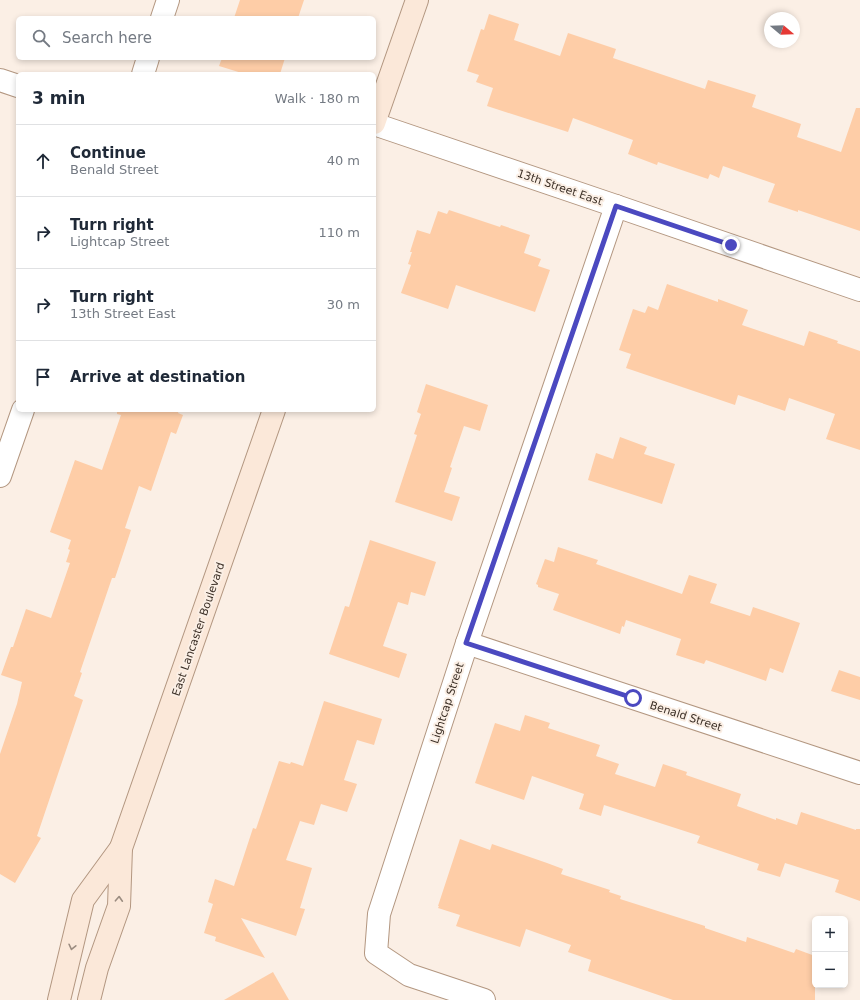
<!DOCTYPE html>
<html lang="en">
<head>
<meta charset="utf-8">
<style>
  :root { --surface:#fff; --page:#f6f6f7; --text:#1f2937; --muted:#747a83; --line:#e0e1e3 }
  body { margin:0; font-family:"DejaVu Sans",sans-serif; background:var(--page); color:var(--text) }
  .controls { position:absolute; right:12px; bottom:12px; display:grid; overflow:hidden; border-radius:6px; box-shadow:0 2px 6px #0003 }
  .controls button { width:36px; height:36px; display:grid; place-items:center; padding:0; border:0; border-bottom:1px solid var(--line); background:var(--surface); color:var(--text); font:20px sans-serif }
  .compass { position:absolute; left:764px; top:12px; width:36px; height:36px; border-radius:50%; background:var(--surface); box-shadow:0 2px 6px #0003; rotate:109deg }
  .stop { position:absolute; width:12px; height:12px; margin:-9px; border:3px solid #4b49c0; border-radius:50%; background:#fff }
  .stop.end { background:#4b49c0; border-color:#fff; box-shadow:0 1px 4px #0008 }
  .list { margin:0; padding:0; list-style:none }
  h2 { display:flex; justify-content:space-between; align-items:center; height:52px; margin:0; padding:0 16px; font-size:17px }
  h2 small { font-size:13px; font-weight:400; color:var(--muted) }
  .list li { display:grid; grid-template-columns:26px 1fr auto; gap:12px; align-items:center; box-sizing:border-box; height:72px; padding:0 16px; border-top:1px solid var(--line) }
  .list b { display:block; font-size:15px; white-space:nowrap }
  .list p { margin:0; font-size:13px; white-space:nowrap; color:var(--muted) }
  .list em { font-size:13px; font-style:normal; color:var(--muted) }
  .icon { flex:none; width:22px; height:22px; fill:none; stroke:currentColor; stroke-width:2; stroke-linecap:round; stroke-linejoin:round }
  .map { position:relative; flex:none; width:860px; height:1000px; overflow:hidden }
  .search { position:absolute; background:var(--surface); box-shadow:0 2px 6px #0003; left:16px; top:16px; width:360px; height:44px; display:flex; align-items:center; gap:10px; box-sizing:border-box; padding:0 14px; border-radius:6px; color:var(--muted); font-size:15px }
  .panel { position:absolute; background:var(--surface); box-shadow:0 2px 6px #0003; left:16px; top:72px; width:360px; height:340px; border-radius:6px }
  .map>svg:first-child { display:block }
  .building { fill:#fecda7 }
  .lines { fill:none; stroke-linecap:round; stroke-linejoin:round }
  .street-casing { stroke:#b39781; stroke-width:24 }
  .secondary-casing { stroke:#b39781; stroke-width:24 }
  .street { stroke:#fff; stroke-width:22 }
  .secondary { stroke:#fbe8d9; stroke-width:22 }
  .oneway { stroke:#9b8c80 }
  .route { stroke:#4b49c0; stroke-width:5 }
  .labels { text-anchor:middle; stroke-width:4; stroke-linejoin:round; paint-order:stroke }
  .street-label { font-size:11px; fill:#3b2f26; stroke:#fbefe5 }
</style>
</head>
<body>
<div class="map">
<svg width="860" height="1000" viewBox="0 0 860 1000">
  <rect width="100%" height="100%" fill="#fbefe5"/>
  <g class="building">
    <path d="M 240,0 L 304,0 L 298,18 L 234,18 Z"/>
    <path d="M 489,14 L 519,24 L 514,40 L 560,56 L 568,33 L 616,49 L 613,58 L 705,89 L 708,80 L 756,95 L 752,107 L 801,124 L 797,137 L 841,152 L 856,108 L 860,108 L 860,231 L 798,210 L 798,212 L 768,202 L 775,184 L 723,166 L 719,178 L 710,174 L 708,179 L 658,162 L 657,165 L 628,154 L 633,140 L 573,118 L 568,132 L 487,106 L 493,88 L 476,82 L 479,75 L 467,71 L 481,29 L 484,30 Z"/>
    <path d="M 222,58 L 285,58 L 280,74 L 245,74 L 219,66 Z"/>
    <path d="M 449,210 L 500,227 L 501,225 L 530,235 L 524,253 L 541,259 L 538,266 L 550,270 L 535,312 L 456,285 L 448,309 L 401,293 L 411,265 L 408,264 L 412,252 L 410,252 L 417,230 L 430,234 L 438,211 L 447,214 Z"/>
    <path d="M 667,284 L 718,302 L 718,299 L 748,310 L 742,325 L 804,346 L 809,331 L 838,341 L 837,343 L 860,351 L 860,450 L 826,439 L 835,414 L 789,398 L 785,411 L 738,395 L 735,405 L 626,368 L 631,354 L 619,350 L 633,309 L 645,313 L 648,306 L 658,310 Z"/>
    <path d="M 426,384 L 488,405 L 480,431 L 464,426 L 450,467 L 452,468 L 444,492 L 460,497 L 452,521 L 395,502 L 417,435 L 414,434 L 421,414 L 417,412 Z"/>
    <path d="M 117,410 L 179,410 L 178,413 L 183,415 L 176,434 L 171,432 L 151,491 L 139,486 L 125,528 L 131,530 L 115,578 L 112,578 L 80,672 L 82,673 L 74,696 L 83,700 L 37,836 L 41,838 L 15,883 L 0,874 L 0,754 L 17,704 L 22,682 L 1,675 L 11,647 L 13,647 L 26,609 L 51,618 L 70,563 L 66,562 L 70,550 L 68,549 L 71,540 L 50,532 L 75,460 L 102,470 L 121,415 L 117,414 Z"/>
    <path d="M 620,437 L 647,447 L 644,454 L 675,464 L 662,504 L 588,480 L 596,453 L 613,459 Z"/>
    <path d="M 370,540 L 436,562 L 425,596 L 411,592 L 408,605 L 398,602 L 383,646 L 407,654 L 399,678 L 329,654 L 345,606 L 349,607 Z"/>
    <path d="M 558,547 L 598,560 L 596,564 L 682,594 L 689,575 L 717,584 L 710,603 L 750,616 L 753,607 L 800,623 L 783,673 L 770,668 L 766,681 L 706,660 L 704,664 L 676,655 L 681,639 L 626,620 L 624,627 L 622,626 L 620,634 L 553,610 L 559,594 L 538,587 L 538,585 L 536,584 L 545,559 L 554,562 Z"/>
    <path d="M 839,670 L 860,677 L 860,700 L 831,691 Z"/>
    <path d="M 324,701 L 382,719 L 374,745 L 357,740 L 344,780 L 357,784 L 347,812 L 321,804 L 314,825 L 300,821 L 286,860 L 312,868 L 300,908 L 305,909 L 296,936 L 241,918 L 265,958 L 215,941 L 216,937 L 204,933 L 213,904 L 208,902 L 215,879 L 234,886 L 253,828 L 256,829 L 279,761 L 290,764 L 291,762 L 303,766 Z"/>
    <path d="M 525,715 L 550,723 L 548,728 L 600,745 L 596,756 L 619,764 L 615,774 L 655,787 L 663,764 L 687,772 L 686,775 L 741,794 L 737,806 L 776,820 L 776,818 L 797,825 L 801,812 L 856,830 L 856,829 L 860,829 L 860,901 L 835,892 L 839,880 L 785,863 L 780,877 L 757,870 L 759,864 L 697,843 L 700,836 L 604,805 L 601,816 L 579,809 L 584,794 L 532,776 L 524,800 L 475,783 L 495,723 L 520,731 Z"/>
    <path d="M 460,839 L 490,850 L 492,844 L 547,863 L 563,869 L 561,874 L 610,890 L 609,892 L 621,896 L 620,899 L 705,926 L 705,928 L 746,942 L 747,937 L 794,953 L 796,949 L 815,956 L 815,1000 L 673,1000 L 588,971 L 591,960 L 568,952 L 571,945 L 526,929 L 520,947 L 456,926 L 460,915 L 438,908 L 439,906 L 438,906 Z"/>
    <path d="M 273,972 L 289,1000 L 224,1000 Z"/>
  </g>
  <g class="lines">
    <g class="street-casing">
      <g id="street">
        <path d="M 162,18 L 168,0"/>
        <path d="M 143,74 L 148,58"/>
        <path d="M 0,80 L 18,86"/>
        <path d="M 374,124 L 616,206 L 860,290"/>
        <path d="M 0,476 L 23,410"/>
        <path d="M 467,643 L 860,773"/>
        <path d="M 484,1000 L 409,975 L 376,953 L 379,914 L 467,643 L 616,206"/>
      </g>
    </g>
    <g class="secondary-casing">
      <g id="secondary">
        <path d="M 374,123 L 417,0"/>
        <path d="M 59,1000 L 83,900 L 121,848"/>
        <path d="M 89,1000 L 97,968 L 119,906 L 121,848 L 274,410"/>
      </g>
    </g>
    <use href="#street" class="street"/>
    <use href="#secondary" class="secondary"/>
  </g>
  <defs><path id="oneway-chevron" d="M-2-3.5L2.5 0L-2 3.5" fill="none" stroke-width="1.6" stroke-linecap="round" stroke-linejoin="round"/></defs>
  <g class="oneway">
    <use href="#oneway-chevron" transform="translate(119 899) rotate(-87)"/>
    <use href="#oneway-chevron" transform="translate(72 947) rotate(103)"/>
  </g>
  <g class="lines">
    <path class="route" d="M 633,698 L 466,643 L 616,206 L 731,245"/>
  </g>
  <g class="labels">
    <g class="street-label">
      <text transform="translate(560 187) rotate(19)" y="4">13th Street East</text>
      <text transform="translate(198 629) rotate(-71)" y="4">East Lancaster Boulevard</text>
      <text transform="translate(447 703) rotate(-72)" y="4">Lightcap Street</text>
      <text transform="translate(686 716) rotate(18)" y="4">Benald Street</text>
    </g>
  </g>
</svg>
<div class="controls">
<button>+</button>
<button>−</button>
</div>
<svg class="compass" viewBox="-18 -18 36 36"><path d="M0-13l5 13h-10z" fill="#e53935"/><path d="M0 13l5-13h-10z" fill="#747a83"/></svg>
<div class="stop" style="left:633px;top:698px"></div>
<div class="stop end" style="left:731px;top:245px"></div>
<div class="search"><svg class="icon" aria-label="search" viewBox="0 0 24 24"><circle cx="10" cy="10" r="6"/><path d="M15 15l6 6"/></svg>Search here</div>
<section class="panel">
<h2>3 min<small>Walk · 180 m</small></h2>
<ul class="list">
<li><svg class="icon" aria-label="ahead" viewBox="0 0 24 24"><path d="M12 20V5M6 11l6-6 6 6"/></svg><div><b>Continue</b><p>Benald Street</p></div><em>40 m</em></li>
<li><svg class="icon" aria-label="right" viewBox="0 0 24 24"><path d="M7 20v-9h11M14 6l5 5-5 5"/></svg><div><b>Turn right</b><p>Lightcap Street</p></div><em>110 m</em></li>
<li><svg class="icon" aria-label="right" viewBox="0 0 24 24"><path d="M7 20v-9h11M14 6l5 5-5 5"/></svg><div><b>Turn right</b><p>13th Street East</p></div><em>30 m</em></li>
<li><svg class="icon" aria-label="arrive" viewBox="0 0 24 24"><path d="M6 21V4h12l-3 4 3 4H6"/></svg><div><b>Arrive at destination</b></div></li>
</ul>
</section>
</div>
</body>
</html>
